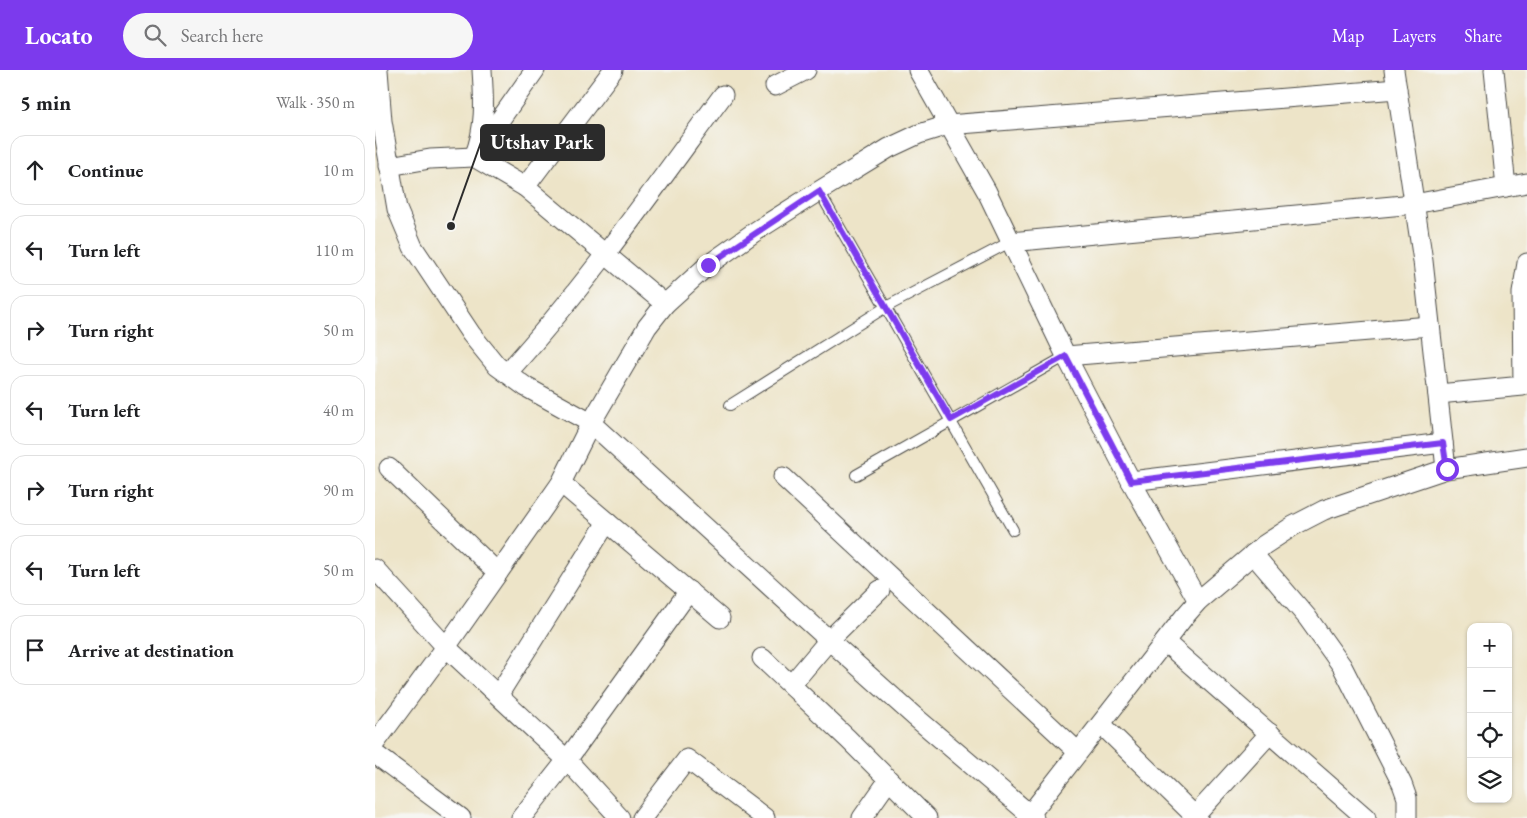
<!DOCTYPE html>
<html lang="en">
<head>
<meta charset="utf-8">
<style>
  :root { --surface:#fff; --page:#f6f6f6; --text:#202124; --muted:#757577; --line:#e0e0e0; --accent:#7c3aed }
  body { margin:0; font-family:"EB Garamond",serif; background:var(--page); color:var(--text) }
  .controls { position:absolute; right:15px; bottom:15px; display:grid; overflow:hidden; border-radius:10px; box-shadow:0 1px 4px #0004 }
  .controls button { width:45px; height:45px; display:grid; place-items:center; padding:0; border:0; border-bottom:1px solid var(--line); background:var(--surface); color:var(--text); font:25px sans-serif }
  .stop { position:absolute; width:15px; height:15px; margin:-11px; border:4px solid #7c3aed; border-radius:50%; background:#fff }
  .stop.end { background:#7c3aed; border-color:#fff; box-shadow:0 1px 5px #0008 }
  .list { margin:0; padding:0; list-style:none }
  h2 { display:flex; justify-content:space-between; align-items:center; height:65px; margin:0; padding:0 20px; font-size:21px }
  h2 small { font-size:16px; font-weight:400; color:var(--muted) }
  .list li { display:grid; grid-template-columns:32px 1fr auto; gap:15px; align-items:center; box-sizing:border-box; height:70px; margin:0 10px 10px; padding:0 10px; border:1px solid var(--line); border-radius:15px }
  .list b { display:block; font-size:19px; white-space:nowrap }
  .list em { font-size:16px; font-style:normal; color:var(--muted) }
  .icon { flex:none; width:28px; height:28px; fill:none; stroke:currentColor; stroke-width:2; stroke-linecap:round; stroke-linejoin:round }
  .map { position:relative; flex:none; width:1152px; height:748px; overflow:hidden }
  header { display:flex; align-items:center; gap:30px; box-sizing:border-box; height:70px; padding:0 25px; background:var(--accent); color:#fff }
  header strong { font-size:24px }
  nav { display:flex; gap:28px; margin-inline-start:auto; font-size:18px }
  .search { width:350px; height:45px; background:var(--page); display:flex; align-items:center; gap:12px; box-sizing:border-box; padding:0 18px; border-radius:28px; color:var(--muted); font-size:19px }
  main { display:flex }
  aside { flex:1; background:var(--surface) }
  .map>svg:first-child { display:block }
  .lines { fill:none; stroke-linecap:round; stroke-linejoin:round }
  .service-casing { stroke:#484743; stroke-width:12 }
  .minor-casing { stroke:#484743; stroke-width:21 }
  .service { stroke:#fff; stroke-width:10 }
  .minor { stroke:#fff; stroke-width:19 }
  .route { stroke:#7c3aed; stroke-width:6 }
  .leader { fill:none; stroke:#2b2b2b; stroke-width:2 }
  .callout-dot { fill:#2b2b2b; stroke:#f6f6f2; stroke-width:2 }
  .callout { fill:#2b2b2b; stroke:#2b2b2b; stroke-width:2 }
  .callout-label { font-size:20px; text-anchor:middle; font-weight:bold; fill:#fff }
</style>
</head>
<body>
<header>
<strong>Locato</strong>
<div class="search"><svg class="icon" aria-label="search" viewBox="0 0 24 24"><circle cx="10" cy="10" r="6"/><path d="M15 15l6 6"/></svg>Search here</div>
<nav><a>Map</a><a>Layers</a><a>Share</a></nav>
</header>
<main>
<aside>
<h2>5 min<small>Walk · 350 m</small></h2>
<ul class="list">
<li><svg class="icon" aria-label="ahead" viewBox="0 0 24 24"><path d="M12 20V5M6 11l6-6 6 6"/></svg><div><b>Continue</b></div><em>10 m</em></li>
<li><svg class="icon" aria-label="left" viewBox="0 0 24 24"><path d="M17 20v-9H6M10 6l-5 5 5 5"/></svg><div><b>Turn left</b></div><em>110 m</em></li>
<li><svg class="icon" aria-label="right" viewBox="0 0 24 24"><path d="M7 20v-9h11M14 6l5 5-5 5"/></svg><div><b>Turn right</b></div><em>50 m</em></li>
<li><svg class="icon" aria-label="left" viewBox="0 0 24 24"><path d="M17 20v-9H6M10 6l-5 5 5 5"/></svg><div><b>Turn left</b></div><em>40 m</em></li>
<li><svg class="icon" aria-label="right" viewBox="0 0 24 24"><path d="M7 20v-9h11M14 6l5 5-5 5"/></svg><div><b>Turn right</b></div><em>90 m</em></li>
<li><svg class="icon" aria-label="left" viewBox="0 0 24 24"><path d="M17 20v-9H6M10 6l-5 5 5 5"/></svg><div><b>Turn left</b></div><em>50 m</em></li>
<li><svg class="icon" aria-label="arrive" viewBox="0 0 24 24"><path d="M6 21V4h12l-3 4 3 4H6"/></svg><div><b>Arrive at destination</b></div></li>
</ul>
</aside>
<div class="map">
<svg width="1152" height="748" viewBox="0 0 1152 748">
  <rect width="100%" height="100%" fill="#f6f6f2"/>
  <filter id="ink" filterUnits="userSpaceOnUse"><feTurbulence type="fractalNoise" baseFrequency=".02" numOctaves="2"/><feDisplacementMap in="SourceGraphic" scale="10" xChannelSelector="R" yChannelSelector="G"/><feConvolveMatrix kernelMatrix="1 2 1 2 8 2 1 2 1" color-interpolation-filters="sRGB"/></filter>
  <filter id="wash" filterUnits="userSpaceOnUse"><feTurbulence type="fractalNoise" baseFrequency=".0096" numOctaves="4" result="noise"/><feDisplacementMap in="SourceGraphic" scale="20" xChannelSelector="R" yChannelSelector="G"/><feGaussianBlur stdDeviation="1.12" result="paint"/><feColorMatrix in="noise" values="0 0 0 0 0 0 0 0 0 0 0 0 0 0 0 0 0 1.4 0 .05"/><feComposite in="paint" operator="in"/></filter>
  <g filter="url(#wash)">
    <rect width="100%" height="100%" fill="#ede4c8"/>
  </g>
  <g filter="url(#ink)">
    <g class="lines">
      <g class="service-casing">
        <g id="service">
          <path d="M 444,121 L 638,460"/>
          <path d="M 355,335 L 511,237 L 635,172"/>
          <path d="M 481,405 L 691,286"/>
        </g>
      </g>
      <g class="minor-casing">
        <g id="minor">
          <path d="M 3,0 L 7,51 L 22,139 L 38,177 L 96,264 L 122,296 L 151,317 L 216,353 L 454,570 L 539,646 L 659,748"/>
          <path d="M 107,0 C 109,30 111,58 99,87 L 150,117 L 290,234"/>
          <path d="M 543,0 L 612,122 L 691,286 L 756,411 L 823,531"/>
          <path d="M 1019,0 L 1048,191 L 1071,399"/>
          <path d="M 1119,0 L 1131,117"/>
          <path d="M 400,16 L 431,0"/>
          <path d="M 14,96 L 55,89 L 99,87 L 160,0"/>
          <path d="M 150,117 L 238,0"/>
          <path d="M 635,172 L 1039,134 L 1152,113"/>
          <path d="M 691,286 L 1055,256"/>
          <path d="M 132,303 C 211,216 278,120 348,25"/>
          <path d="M 1063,324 L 1148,316 L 1147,223 L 1152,193"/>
          <path d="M 14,398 L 123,503"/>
          <path d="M 408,407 L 703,682"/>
          <path d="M 756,411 L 1068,373"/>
          <path d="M 186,413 L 345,548"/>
          <path d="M 878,484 L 932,547 L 967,596 L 1027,714 L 1032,728 L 1032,748"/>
          <path d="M 0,499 L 71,577 L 186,413 L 216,353 L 272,257 L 290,234 L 333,195 L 381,161 L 444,121 L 514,78 L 544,64 L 573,55 L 1022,19"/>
          <path d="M 790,572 L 991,748"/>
          <path d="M 387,588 L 473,669 L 552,748"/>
          <path d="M 416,615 L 454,570 L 505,520"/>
          <path d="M 124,624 L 232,452"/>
          <path d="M 726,654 L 822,748"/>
          <path d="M 0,673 L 71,577 L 192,690 L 245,748"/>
          <path d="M 0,684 L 86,748"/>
          <path d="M 146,748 L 192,690 L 314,521"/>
          <path d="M 267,748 L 312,689 L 390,748"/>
          <path d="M 487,748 L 513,711"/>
          <path d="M 652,748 L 809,547 L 823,531 L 889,475 L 918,456 L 949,440 L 1071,399 L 1152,387"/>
          <path d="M 818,748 L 895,663"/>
        </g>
      </g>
      <use href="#service" class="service"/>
      <use href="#minor" class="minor"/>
    </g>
  </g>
  <g class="lines" filter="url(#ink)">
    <path class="route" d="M 333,195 L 444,121 L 576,350 L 691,286 L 756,411 L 1068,373 L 1072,399"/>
  </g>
  <path class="leader" d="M76 156L106 72"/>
  <circle class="callout-dot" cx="76" cy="156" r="5"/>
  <rect class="callout" x="106" y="55" width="123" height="35" rx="5"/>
  <g class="callout-label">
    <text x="167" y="79">Utshav Park</text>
  </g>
</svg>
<div class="controls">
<button>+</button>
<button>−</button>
<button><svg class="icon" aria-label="locate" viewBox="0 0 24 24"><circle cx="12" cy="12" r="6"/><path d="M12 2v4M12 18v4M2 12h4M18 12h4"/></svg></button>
<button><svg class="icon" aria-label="layers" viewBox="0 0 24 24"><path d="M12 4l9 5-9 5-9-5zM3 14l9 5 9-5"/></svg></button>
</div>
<div class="stop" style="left:1072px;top:399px"></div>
<div class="stop end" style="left:333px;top:195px"></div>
</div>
</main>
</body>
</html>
